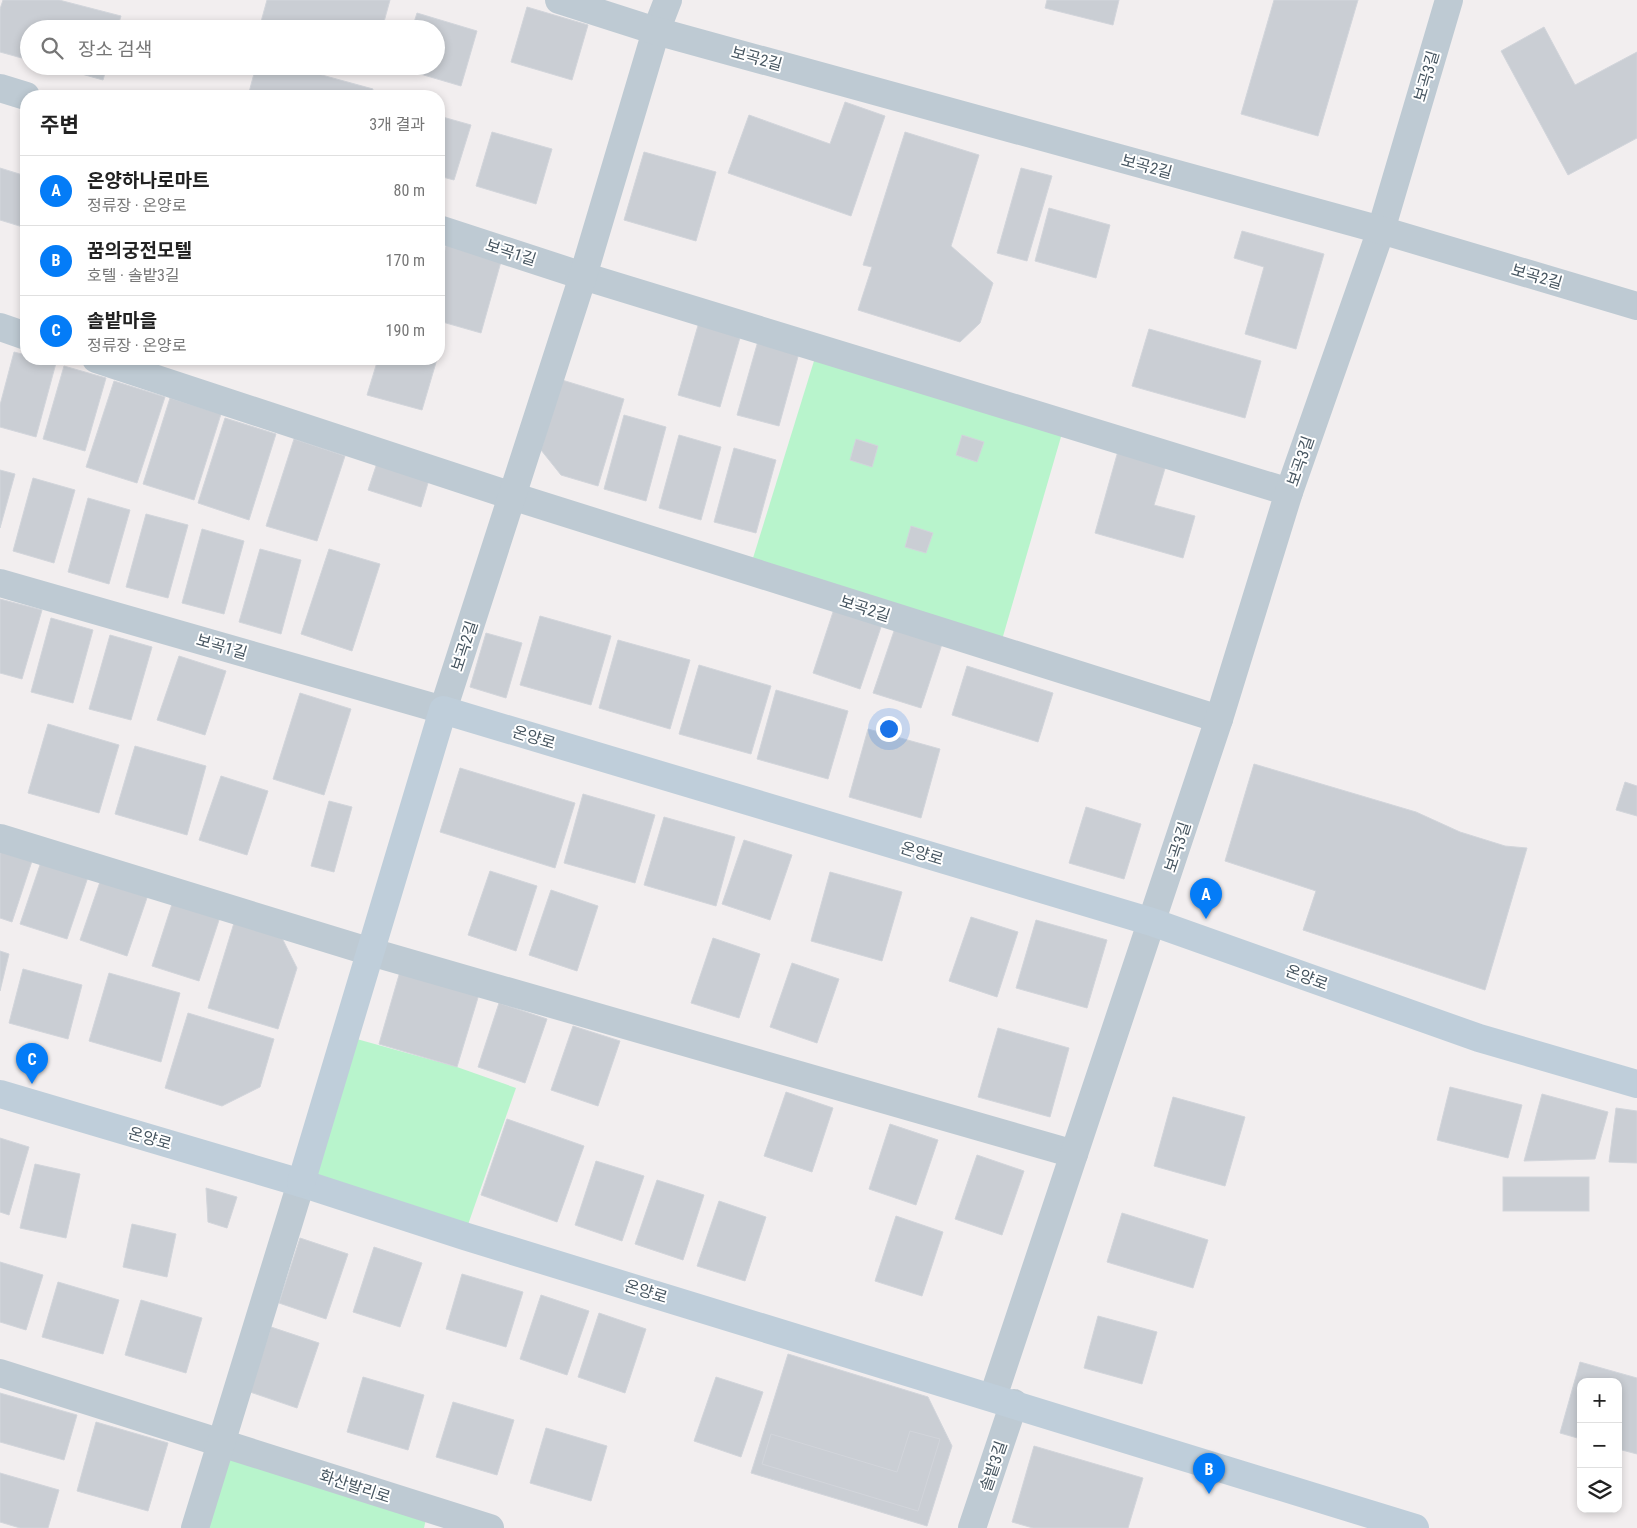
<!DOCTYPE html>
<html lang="ko">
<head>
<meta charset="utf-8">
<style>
  :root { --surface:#fff; --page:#f2f2f2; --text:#222; --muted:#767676; --line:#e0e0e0; --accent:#047cf7 }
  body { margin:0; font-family:"Roboto Condensed","Noto Sans KR",sans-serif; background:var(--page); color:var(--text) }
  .controls { position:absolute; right:15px; bottom:15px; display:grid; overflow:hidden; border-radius:10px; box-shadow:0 2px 8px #0003 }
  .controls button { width:45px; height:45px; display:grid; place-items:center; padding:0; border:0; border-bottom:1px solid var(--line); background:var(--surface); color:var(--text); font:25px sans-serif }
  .you { position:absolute; left:888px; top:728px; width:18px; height:18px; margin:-12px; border:4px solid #fff; border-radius:50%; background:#1a73e8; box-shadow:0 0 0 8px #1a73e833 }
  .badge { display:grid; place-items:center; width:32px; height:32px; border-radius:50%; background:var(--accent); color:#fff; font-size:16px; font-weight:700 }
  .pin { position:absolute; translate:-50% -41px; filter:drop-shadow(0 1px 2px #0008) }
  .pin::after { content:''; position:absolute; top:26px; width:18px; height:15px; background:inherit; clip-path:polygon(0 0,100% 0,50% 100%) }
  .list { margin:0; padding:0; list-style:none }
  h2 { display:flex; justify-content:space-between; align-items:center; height:65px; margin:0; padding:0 20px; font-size:21px }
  h2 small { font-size:16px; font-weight:400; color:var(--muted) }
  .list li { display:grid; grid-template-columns:32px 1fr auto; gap:15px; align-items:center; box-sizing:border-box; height:70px; padding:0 20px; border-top:1px solid var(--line) }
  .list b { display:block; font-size:19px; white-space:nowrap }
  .list p { margin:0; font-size:16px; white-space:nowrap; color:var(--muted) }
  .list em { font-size:16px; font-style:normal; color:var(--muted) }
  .icon { flex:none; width:28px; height:28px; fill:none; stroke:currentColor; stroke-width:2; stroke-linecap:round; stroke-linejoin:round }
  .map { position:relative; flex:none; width:1637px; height:1528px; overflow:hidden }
  .search { position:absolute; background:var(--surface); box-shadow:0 2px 8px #0003; left:20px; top:20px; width:425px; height:55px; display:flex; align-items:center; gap:12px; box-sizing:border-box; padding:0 18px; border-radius:28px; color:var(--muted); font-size:19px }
  .panel { position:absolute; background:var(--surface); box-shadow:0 2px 8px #0003; left:20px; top:90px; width:425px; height:275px; border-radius:20px }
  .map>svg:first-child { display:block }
  .green { fill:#b8f4cc }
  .building { fill:#caced4; stroke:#d2d5db }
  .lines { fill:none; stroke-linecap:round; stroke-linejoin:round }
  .minor { stroke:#becad3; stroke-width:28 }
  .tertiary { stroke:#becad3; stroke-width:28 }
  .secondary { stroke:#bfceda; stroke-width:28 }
  .labels { text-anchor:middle; stroke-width:4; stroke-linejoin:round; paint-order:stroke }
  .street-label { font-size:16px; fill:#45545f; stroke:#fff }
</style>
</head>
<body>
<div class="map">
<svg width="1637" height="1528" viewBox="0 0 1637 1528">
  <rect width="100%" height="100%" fill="#f2eeef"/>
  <g class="green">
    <path d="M 818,348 L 1065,423 L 999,650 L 749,571 Z"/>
    <path d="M 346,1036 L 457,1067 L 516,1088 L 464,1236 L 301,1183 Z"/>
    <path d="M 228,1455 L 426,1519 L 424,1528 L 206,1528 Z"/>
  </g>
  <g class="building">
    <path d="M 3,0 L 59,0 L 121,16 L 117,29 L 29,29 L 29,60 L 0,52 L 0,9 Z"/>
    <path d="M 267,0 L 390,0 L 382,29 L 259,29 Z"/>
    <path d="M 1047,0 L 1119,0 L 1113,25 L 1045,8 Z"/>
    <path d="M 1274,0 L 1358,0 L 1318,136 L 1241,114 Z"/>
    <path d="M 527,7 L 588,25 L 572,80 L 511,62 Z"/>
    <path d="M 417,13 L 477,31 L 461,86 L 400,68 L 436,66 L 436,29 L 412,29 Z"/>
    <path d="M 1544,27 L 1575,85 L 1637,52 L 1637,138 L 1568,175 L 1501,51 Z"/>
    <path d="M 53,66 L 107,66 L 103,80 Z"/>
    <path d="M 256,66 L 289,66 L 373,89 L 371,96 L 248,96 Z"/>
    <path d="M 845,102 L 885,116 L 851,216 L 728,173 L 749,115 L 830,144 Z"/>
    <path d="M 439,116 L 471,125 L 454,180 L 439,176 Z"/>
    <path d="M 492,132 L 552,149 L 536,204 L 476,186 Z"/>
    <path d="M 905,132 L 979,155 L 951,246 L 993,283 L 980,323 L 960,342 L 858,310 L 872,267 L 863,265 Z"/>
    <path d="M 644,152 L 716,172 L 696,241 L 624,220 Z"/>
    <path d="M 0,168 L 26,176 L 26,228 L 0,220 Z"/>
    <path d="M 1021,168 L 1052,176 L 1027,261 L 997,253 Z"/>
    <path d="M 1049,208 L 1110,225 L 1096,278 L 1035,261 Z"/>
    <path d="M 1242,231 L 1324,254 L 1296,349 L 1245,334 L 1264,267 L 1234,258 Z"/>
    <path d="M 447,242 L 502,258 L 481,333 L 439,321 L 439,273 Z"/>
    <path d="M 699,322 L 741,334 L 720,407 L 678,395 Z"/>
    <path d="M 1149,329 L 1261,361 L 1245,418 L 1132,386 Z"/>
    <path d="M 758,341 L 799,353 L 779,426 L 737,415 Z"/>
    <path d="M 14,352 L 26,355 L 26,359 L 41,359 L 56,363 L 36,437 L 0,427 L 0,405 Z"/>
    <path d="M 378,359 L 437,359 L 422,410 L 367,395 Z"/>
    <path d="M 64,366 L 106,378 L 85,451 L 43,439 Z"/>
    <path d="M 562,380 L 624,399 L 598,486 L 561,475 L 541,450 Z"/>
    <path d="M 114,381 L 165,397 L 137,483 L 86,467 Z"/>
    <path d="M 170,398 L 221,414 L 194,500 L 143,484 Z"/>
    <path d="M 624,415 L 666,427 L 646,501 L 604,489 Z"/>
    <path d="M 225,418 L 276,434 L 249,520 L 198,503 Z"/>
    <path d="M 679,435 L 721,447 L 701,520 L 659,508 Z"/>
    <path d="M 962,435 L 984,442 L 977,462 L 956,455 Z"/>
    <path d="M 294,439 L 345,456 L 317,541 L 266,526 Z"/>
    <path d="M 856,439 L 878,446 L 872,467 L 850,460 Z"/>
    <path d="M 734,448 L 776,460 L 756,533 L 714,522 Z"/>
    <path d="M 1118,451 L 1166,465 L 1154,505 L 1195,516 L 1183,558 L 1095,533 Z"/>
    <path d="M 378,460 L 430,476 L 421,507 L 368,490 Z"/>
    <path d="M 0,470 L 15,474 L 0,528 Z"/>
    <path d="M 33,478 L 75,490 L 54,563 L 13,551 Z"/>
    <path d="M 88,498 L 130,510 L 109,584 L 68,572 Z"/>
    <path d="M 146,514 L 188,525 L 168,598 L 126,587 Z"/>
    <path d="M 911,526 L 933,533 L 926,553 L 905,547 Z"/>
    <path d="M 202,529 L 244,541 L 224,614 L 182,603 Z"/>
    <path d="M 260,549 L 301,560 L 281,634 L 239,622 Z"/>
    <path d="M 329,549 L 380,564 L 352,651 L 301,634 Z"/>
    <path d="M 0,599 L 42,610 L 22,679 L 0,673 Z"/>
    <path d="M 834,609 L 882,624 L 860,689 L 813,673 Z"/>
    <path d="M 540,616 L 611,636 L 591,705 L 520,685 Z"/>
    <path d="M 51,618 L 93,630 L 73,703 L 31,692 Z"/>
    <path d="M 895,628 L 942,644 L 921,708 L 873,693 Z"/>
    <path d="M 486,633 L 522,643 L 506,698 L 470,687 Z"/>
    <path d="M 110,635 L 152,647 L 131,720 L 89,709 Z"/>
    <path d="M 618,640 L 690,660 L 670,729 L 599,708 Z"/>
    <path d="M 179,656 L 226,671 L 205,735 L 157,720 Z"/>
    <path d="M 699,665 L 771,686 L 751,754 L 679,734 Z"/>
    <path d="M 967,666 L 1053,693 L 1038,742 L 952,715 Z"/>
    <path d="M 776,690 L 848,711 L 828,779 L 757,759 Z"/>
    <path d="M 300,693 L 351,709 L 324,795 L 273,779 Z"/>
    <path d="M 48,724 L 119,745 L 99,813 L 28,793 Z"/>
    <path d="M 868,729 L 940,749 L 921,818 L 849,797 Z"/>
    <path d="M 135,746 L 206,766 L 187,835 L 115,814 Z"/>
    <path d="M 1254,764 L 1416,812 L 1460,832 L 1505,846 L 1527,848 L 1485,990 L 1303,930 L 1316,891 L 1225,861 Z"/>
    <path d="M 460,768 L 575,803 L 555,868 L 440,832 Z"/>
    <path d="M 221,776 L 268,791 L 247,855 L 199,840 Z"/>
    <path d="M 1625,782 L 1637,786 L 1637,816 L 1616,810 Z"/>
    <path d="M 583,794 L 655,815 L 635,883 L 564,863 Z"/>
    <path d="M 329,801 L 352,807 L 334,872 L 311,866 Z"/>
    <path d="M 1086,807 L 1141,824 L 1124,879 L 1069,863 Z"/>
    <path d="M 664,817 L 735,837 L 716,906 L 644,885 Z"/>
    <path d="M 744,840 L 792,855 L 770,920 L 722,904 Z"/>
    <path d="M 0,846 L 33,858 L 12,922 L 0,918 Z"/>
    <path d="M 42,859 L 89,874 L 67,939 L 20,924 Z"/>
    <path d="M 490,871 L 537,886 L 516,951 L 468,935 Z"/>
    <path d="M 830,872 L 902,892 L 882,961 L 811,941 Z"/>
    <path d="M 102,876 L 149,892 L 127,956 L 80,940 Z"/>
    <path d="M 551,890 L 598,906 L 577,971 L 529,955 Z"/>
    <path d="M 173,901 L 220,917 L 199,981 L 152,966 Z"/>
    <path d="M 971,917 L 1018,932 L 997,997 L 949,981 Z"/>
    <path d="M 1036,920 L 1107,940 L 1087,1008 L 1016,988 Z"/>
    <path d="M 234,923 L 282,938 L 297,968 L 278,1029 L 208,1008 Z"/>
    <path d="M 713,938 L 760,954 L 739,1018 L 691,1003 Z"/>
    <path d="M 0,951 L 9,954 L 0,991 Z"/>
    <path d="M 792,963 L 839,979 L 817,1043 L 770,1027 Z"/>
    <path d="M 401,968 L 480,991 L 457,1067 L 379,1044 Z"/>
    <path d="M 23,969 L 82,985 L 68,1039 L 9,1023 Z"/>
    <path d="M 109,973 L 180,993 L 161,1062 L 89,1041 Z"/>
    <path d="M 499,1003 L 547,1019 L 525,1083 L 478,1067 Z"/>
    <path d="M 188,1013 L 274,1039 L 260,1087 L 222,1106 L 165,1088 Z"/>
    <path d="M 573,1026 L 620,1041 L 598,1106 L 551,1090 Z"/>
    <path d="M 998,1028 L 1069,1048 L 1050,1117 L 978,1097 Z"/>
    <path d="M 1450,1087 L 1522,1105 L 1508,1158 L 1437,1140 Z"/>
    <path d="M 786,1092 L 833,1108 L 812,1172 L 764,1156 Z"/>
    <path d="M 1542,1094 L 1608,1112 L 1595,1159 L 1524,1161 Z"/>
    <path d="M 1173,1097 L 1245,1117 L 1225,1186 L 1154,1166 Z"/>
    <path d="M 1616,1108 L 1637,1111 L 1637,1163 L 1609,1162 Z"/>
    <path d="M 507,1119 L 584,1146 L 557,1222 L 481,1195 Z"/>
    <path d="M 890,1124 L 938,1140 L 916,1205 L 869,1189 Z"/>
    <path d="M 0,1138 L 29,1147 L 9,1215 L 0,1212 Z"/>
    <path d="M 977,1155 L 1024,1171 L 1002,1235 L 955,1219 Z"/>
    <path d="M 596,1161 L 644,1176 L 622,1241 L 575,1225 Z"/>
    <path d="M 35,1164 L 80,1174 L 66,1238 L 20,1228 Z"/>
    <rect x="1503" y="1177" width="86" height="34"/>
    <path d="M 657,1180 L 704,1195 L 683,1260 L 635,1244 Z"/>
    <path d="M 206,1188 L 237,1197 L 227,1228 L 208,1222 Z"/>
    <path d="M 719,1201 L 766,1217 L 745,1281 L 697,1266 Z"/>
    <path d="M 1122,1213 L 1208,1240 L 1193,1288 L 1107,1262 Z"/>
    <path d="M 896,1216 L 943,1232 L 922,1296 L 875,1281 Z"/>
    <path d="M 132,1224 L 176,1234 L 167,1277 L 123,1267 Z"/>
    <path d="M 300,1238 L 348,1254 L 326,1319 L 279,1303 Z"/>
    <path d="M 374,1247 L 422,1263 L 400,1327 L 353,1312 Z"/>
    <path d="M 0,1262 L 43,1275 L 26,1330 L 0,1322 Z"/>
    <path d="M 462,1274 L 523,1292 L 506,1347 L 446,1329 Z"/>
    <path d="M 58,1282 L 119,1300 L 103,1354 L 42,1337 Z"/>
    <path d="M 541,1295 L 589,1311 L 567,1375 L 520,1359 Z"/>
    <path d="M 141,1300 L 202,1318 L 186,1373 L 125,1355 Z"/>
    <path d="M 599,1313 L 646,1329 L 625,1393 L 578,1377 Z"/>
    <path d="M 1098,1316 L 1157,1332 L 1142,1384 L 1084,1368 Z"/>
    <path d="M 271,1327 L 319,1343 L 297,1408 L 250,1392 Z"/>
    <path d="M 788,1354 L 928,1397 L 952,1446 L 927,1526 L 751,1473 Z"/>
    <path d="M 1580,1362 L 1637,1378 L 1637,1454 L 1618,1449 L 1618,1382 L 1581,1382 L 1581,1439 L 1560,1433 Z"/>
    <path d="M 363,1377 L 424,1395 L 408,1450 L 347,1432 Z"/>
    <path d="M 716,1377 L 763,1392 L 741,1457 L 694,1441 Z"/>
    <path d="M 0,1393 L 77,1415 L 64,1460 L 0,1442 Z"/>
    <path d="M 453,1402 L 514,1420 L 497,1475 L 436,1457 Z"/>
    <path d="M 96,1422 L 168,1443 L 148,1511 L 77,1491 Z"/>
    <path d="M 546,1428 L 607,1446 L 591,1501 L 530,1483 Z"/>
    <path d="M 910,1431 L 940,1439 L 918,1511 L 762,1464 L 771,1434 L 897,1472 Z"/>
    <path d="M 1034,1446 L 1143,1478 L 1128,1528 L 1033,1528 L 1012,1522 Z"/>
    <path d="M 0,1473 L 59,1490 L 48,1528 L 20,1528 L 0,1522 Z"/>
  </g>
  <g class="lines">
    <g class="minor">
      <path d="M 0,88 L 26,96"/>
      <path d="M 439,229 L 583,276 L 1289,492"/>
      <path d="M 0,327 L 26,336"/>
      <path d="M 96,359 L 512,496 L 1219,719"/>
      <path d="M 0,583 L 443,710 L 583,276 L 656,31 L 668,0"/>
      <path d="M 0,838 L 371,952 L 1074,1154"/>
      <path d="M 0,1373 L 490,1528"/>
      <path d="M 993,1397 L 1219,719 L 1289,492 L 1381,230 L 1449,0"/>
      <path d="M 195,1528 L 301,1183"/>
      <path d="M 972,1528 L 1014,1403"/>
    </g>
    <path class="tertiary" d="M 559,0 L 656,31 L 1381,230 L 1637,306"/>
    <g class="secondary">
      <path d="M 0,1094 L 301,1183 L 464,1236 L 1415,1528"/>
      <path d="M 301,1183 L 443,710 L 1152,922 L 1479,1038 L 1637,1084"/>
    </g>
  </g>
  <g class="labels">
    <g class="street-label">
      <text transform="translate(757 58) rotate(15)" y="6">보곡2길</text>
      <text transform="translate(1426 76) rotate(-74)" y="6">보곡3길</text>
      <text transform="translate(1147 166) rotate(15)" y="6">보곡2길</text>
      <text transform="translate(511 252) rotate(18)" y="6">보곡1길</text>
      <text transform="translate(1537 276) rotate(16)" y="6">보곡2길</text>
      <text transform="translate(1300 461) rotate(-71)" y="6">보곡3길</text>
      <text transform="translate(865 608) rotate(18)" y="6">보곡2길</text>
      <text transform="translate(222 646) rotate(16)" y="6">보곡1길</text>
      <text transform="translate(464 646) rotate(-72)" y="6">보곡2길</text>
      <text transform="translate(534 737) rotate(17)" y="6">온양로</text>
      <text transform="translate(1177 847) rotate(-72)" y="6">보곡3길</text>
      <text transform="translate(922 853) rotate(17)" y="6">온양로</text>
      <text transform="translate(1307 977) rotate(20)" y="6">온양로</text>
      <text transform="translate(150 1138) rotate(16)" y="6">온양로</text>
      <text transform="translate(646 1291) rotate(17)" y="6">온양로</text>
      <text transform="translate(993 1466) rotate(-71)" y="6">솔밭3길</text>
      <text transform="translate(355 1486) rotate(18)" y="6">화산발리로</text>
    </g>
  </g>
</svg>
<div class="controls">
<button>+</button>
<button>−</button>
<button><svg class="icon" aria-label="layers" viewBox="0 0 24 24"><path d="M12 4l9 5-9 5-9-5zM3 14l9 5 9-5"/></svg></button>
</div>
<div class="you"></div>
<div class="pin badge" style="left:1206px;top:919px">A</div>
<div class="pin badge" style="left:1209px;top:1494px">B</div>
<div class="pin badge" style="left:32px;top:1084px">C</div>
<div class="search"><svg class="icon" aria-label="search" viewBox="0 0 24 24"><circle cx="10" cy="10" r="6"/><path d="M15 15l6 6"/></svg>장소 검색</div>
<section class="panel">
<h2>주변<small>3개 결과</small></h2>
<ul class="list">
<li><span class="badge">A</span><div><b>온양하나로마트</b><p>정류장 · 온양로</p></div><em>80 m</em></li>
<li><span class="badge">B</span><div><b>꿈의궁전모텔</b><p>호텔 · 솔밭3길</p></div><em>170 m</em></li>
<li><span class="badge">C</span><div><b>솔밭마을</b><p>정류장 · 온양로</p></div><em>190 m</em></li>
</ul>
</section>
</div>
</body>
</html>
